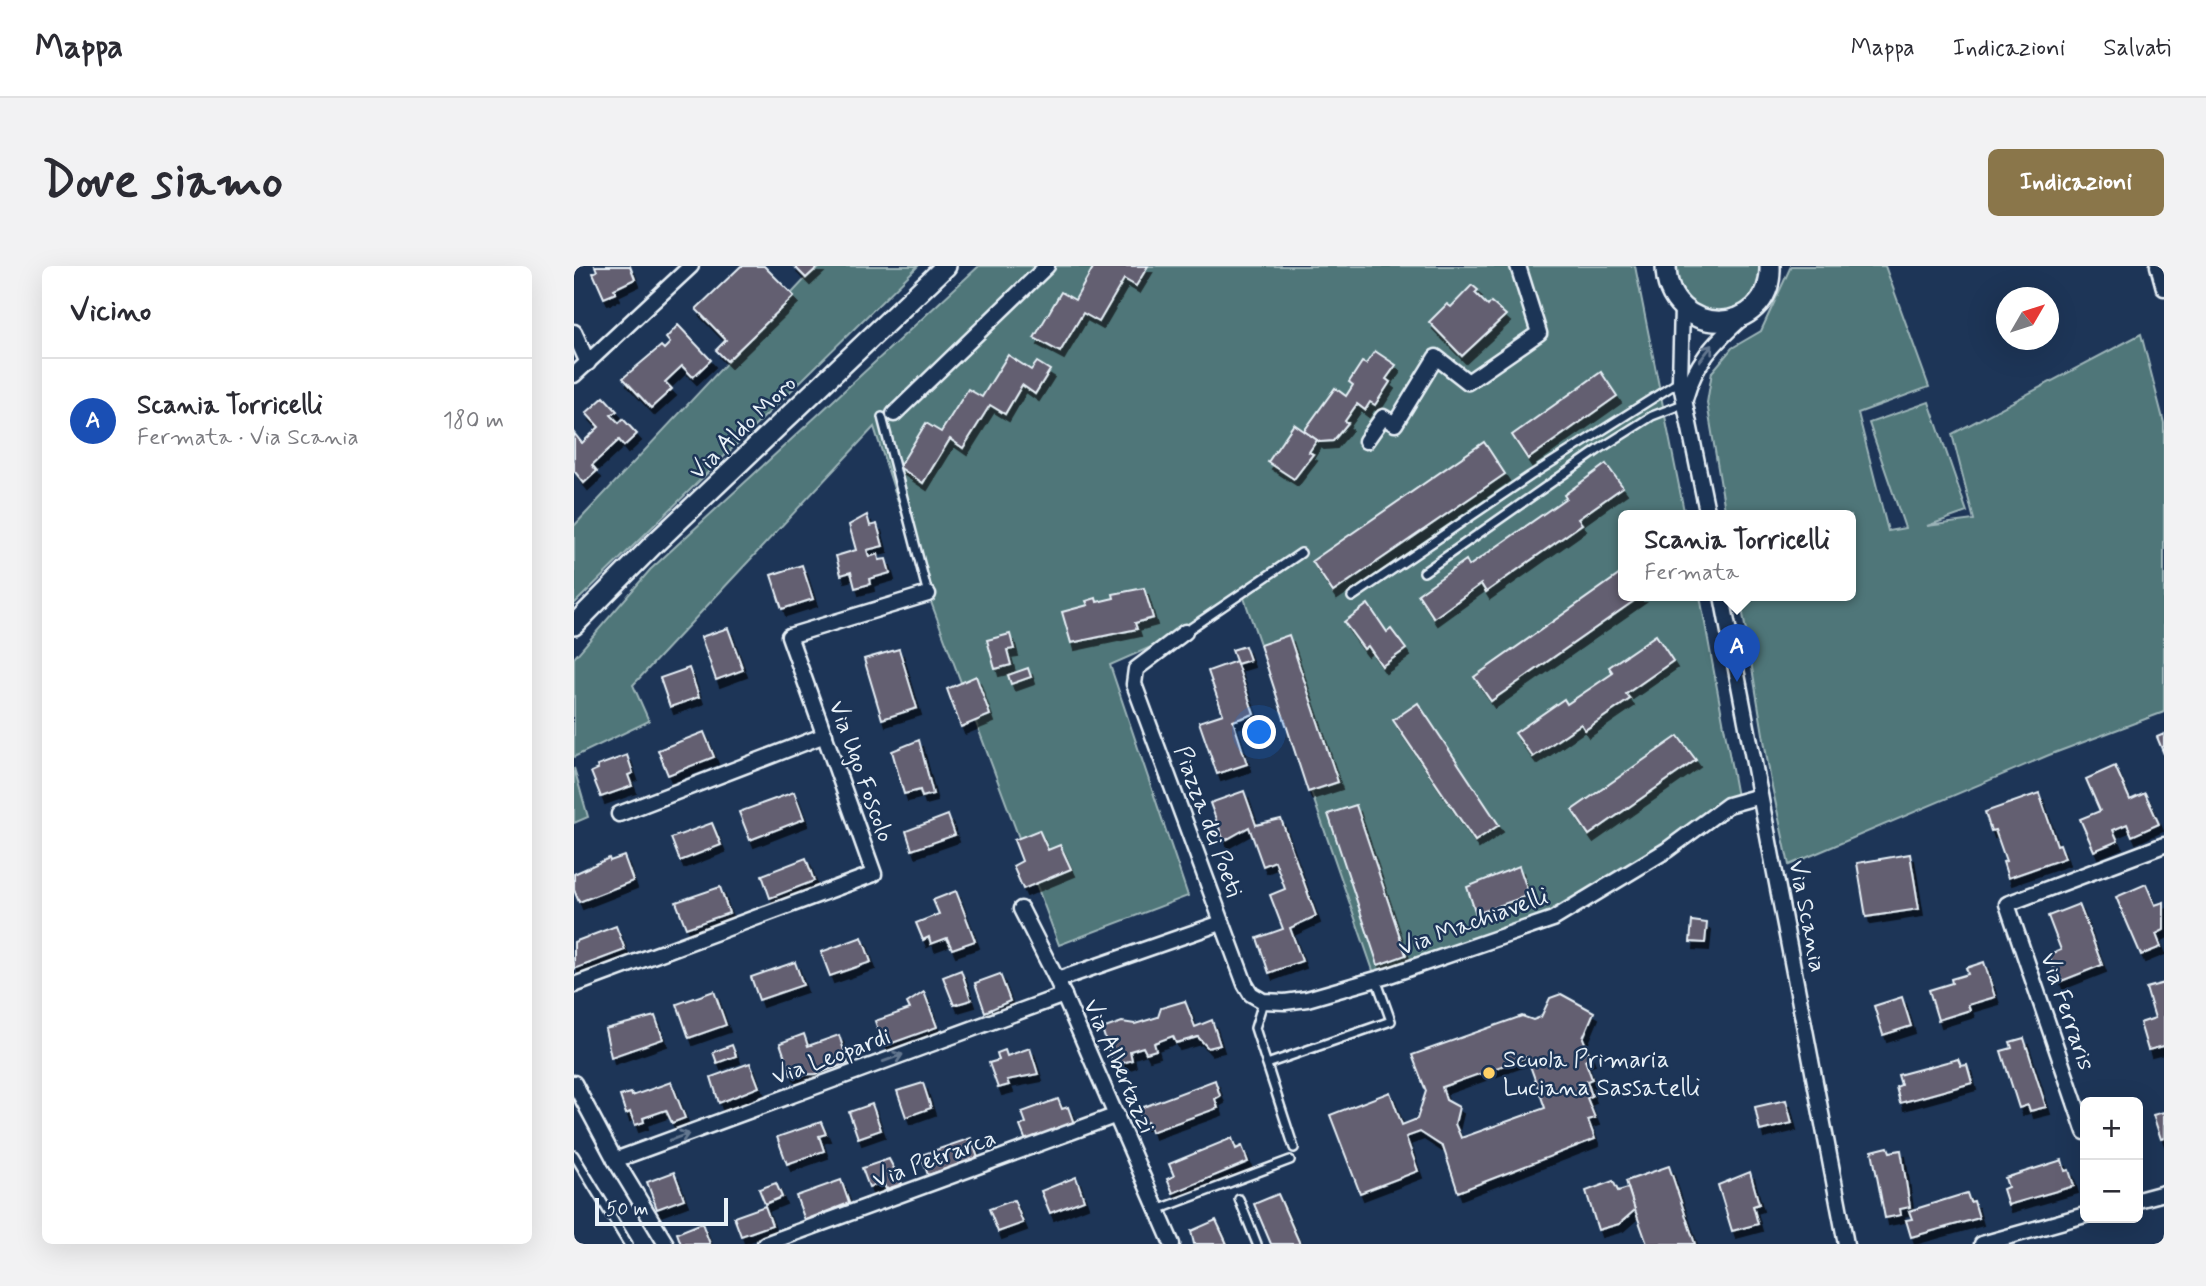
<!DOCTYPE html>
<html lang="it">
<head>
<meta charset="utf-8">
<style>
  :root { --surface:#fff; --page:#f2f2f3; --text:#2b2b33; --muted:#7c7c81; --line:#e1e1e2; --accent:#8a764a }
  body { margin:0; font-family:Mynerve,sans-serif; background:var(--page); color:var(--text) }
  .controls { position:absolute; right:21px; bottom:21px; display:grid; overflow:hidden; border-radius:10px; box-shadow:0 7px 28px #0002 }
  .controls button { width:63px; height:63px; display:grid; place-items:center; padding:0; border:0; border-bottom:2px solid var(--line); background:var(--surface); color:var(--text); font:35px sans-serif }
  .compass { position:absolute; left:1422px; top:21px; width:63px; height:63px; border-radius:50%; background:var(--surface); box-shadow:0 7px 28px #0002; rotate:51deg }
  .scale { position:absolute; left:21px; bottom:18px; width:133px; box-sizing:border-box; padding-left:7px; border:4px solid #e8f1f8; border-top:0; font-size:19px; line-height:24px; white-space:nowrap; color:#e8f1f8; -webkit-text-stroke:5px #1d3557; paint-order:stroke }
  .you { position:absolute; left:686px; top:467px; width:24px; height:24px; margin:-18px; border:5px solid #fff; border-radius:50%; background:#1a73e8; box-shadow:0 0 0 10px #1a73e833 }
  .badge { display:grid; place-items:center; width:46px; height:46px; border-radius:50%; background:var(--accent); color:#fff; font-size:23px; font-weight:700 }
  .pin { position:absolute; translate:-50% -58px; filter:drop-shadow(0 2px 4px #0008) }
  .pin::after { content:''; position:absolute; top:37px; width:24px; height:21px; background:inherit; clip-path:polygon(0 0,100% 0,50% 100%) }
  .popup { position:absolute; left:1044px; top:244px; width:238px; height:91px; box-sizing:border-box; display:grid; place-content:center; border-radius:10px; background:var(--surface); filter:drop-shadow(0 2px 5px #0005); font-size:23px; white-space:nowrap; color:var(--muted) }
  .popup b { font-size:26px; color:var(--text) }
  .popup::after { content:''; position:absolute; left:50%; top:100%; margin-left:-14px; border:14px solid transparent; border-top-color:var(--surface) }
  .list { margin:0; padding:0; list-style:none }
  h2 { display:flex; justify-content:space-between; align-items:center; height:91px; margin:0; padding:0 28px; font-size:30px }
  h2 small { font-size:23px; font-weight:400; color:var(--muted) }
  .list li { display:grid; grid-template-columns:46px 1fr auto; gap:21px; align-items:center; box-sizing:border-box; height:126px; padding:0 28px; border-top:2px solid var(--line) }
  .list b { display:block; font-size:26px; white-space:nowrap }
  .list p { margin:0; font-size:23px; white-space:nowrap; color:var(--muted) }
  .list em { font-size:23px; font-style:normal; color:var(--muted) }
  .map { position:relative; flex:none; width:1590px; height:978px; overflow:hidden; border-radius:10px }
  header { display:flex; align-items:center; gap:42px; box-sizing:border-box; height:98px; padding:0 35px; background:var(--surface); border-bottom:2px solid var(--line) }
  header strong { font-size:33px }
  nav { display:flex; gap:38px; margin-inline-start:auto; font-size:24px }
  .intro { display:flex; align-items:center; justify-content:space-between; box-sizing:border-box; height:168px; padding:0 42px }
  h1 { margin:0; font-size:49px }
  .button { padding:18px 32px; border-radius:10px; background:var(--accent); color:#fff; font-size:24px; font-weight:700 }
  main { display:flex; gap:42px; padding:0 42px }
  aside { flex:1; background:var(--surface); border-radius:10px; box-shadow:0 7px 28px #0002 }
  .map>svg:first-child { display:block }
  .green { fill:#4f7679; stroke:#9cb4b8; stroke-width:2 }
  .building { fill:#635e71; stroke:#e8f1f8; stroke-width:2; fill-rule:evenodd; filter:url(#shadow) }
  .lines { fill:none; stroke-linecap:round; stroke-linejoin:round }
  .lane-casing { stroke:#e8f1f8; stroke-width:12 }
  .street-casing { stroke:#e8f1f8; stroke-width:19 }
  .secondary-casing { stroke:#e8f1f8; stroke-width:24 }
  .lane { stroke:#1d3557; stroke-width:7 }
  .street { stroke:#1d3557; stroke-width:14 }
  .secondary { stroke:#1d3557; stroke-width:19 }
  .oneway { stroke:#64778f }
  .poi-dot { fill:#ffd166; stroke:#1d3557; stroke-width:2.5 }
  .labels { text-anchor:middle; stroke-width:5; stroke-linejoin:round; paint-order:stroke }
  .street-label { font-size:24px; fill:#e8f1f8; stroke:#1d3557 }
  .poi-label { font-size:24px; fill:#e8f1f8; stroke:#1d3557; text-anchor:start }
</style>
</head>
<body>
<header>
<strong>Mappa</strong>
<nav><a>Mappa</a><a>Indicazioni</a><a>Salvati</a></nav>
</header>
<div class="intro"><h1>Dove siamo</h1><a class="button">Indicazioni</a></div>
<main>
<aside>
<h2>Vicino<small></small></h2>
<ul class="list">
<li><span class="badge" style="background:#1a4fb4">A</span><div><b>Scania Torricelli</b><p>Fermata · Via Scania</p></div><em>180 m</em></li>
</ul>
</aside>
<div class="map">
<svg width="1590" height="978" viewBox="0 0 1590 978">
  <defs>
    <filter id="shadow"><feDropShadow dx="4" dy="7" stdDeviation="0" flood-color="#0009"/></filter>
  </defs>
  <rect width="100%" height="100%" fill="#1d3557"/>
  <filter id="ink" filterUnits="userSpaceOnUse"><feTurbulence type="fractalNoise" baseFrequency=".0143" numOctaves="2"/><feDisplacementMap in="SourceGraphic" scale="14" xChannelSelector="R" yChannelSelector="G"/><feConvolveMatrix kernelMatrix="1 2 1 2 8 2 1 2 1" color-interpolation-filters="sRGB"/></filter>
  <g filter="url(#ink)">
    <g class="green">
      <path d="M 248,0 L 344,0 L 0,338 L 0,260 L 232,12 Z"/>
      <path d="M 405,0 L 1061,0 L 1111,250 L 1049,250 L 1049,330 L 1126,330 L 1164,536 L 979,653 L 802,713 L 669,329 L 611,366 L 536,399 L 614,630 L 485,679 L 354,328 L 300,161 L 59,419 L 75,455 L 0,491 L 0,392 L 76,304 Z"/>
      <path d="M 1103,0 L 1187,0 C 1184,63 1105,62 1103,0 Z"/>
      <path d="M 1217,0 L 1311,0 L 1355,121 L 1284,147 L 1314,265 L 1331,262 L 1295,157 L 1355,136 L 1393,246 L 1353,260 L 1400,254 L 1378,168 L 1567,68 L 1590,157 L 1590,446 L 1475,489 L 1215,599 L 1197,516 L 1166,330 L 1277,330 L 1277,250 L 1152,250 L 1133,137 L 1138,106 L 1158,82 L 1187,65 Z"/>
      <path d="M 0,502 L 14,551 L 0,557 Z"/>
    </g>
    <g class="building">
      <path d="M 21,0 L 56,0 L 61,13 L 40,23 L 42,27 L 30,32 L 19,7 L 23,5 Z"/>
      <path d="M 167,0 L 190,0 L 220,30 L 153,95 L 142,84 L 152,74 L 122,43 Z"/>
      <path d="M 220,0 L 245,0 L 232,12 Z"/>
      <path d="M 520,0 L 574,0 L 562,20 L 550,13 L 525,56 L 509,47 L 486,86 L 460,72 L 487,26 L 501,34 Z"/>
      <path d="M 898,19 L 904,24 L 901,27 L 914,40 L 917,36 L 932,49 L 888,90 L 855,56 L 873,38 L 877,41 Z"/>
      <path d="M 104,59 L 137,94 L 119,111 L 108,100 L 91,116 L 98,123 L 77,142 L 49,112 L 87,80 L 90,83 L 96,77 L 92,72 Z"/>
      <path d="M 801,85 L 822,99 L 812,113 L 816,116 L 801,139 L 796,136 L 791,144 L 783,138 L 771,155 L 774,157 L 759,175 L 746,176 L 730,165 L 761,122 L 772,130 L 779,119 L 775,116 L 788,96 L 792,98 Z"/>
      <path d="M 434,89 L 457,104 L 463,96 L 476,104 L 461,128 L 448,119 L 431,148 L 416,139 L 389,182 L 376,173 L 349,217 L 325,201 L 352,157 L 367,166 L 394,123 L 408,131 Z"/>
      <path d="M 1027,106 L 1043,130 L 954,193 L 938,169 Z"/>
      <path d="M 30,131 L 43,145 L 37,149 L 45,157 L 49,153 L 63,168 L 50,180 L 45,174 L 18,199 L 23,205 L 10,217 L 0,205 L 0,167 L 8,177 L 25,161 L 12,147 Z"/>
      <path d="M 720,158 L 743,174 L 735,186 L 739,188 L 720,213 L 694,196 Z"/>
      <path d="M 910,176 L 931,208 L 759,326 L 738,295 Z"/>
      <path d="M 1032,198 L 1049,221 L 1004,253 L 1008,258 L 912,326 L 907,318 L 860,352 L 844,328 L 892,294 L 895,300 L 992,232 L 990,229 Z"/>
      <path d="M 293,249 L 296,260 L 303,258 L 309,280 L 293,284 L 295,291 L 304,288 L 305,294 L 312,293 L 316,307 L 295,313 L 296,318 L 281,322 L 277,306 L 267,309 L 262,290 L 282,284 L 275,259 Z"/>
      <path d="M 228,299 L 239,333 L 208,343 L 197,309 Z"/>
      <path d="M 1049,306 L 1049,330 L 1067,330 L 917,435 L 900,411 Z"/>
      <path d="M 570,322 L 579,352 L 561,357 L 563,363 L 497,377 L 488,346 L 514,339 L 512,335 L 522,332 L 523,336 L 540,332 L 539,328 Z"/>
      <path d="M 794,338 L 813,366 L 817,363 L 832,383 L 808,400 L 794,380 L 790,383 L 770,356 Z"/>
      <path d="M 154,362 L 169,404 L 142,414 L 127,371 Z"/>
      <path d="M 436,368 L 440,383 L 433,384 L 437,399 L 421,403 L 413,374 Z"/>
      <path d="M 715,369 L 764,516 L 734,526 L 686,379 Z"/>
      <path d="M 1082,369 L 1099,395 L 1052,428 L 1056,433 L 1011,464 L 1007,458 L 959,491 L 941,467 L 990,433 L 993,438 L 1039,407 L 1035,401 Z"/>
      <path d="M 671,380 L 676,394 L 663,398 L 658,384 Z"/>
      <path d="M 325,383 L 343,442 L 308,453 L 290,393 Z"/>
      <path d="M 662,395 L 680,448 L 659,455 L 673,498 L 643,508 L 625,456 L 649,448 L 634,405 Z"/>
      <path d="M 115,402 L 125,431 L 96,441 L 86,412 Z"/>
      <path d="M 454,402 L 457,411 L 437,418 L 434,409 Z"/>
      <path d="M 402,410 L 416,449 L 387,461 L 373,423 Z"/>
      <path d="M 844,437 L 925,559 L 901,575 L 819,454 Z"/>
      <path d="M 130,466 L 140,491 L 94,509 L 84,484 Z"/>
      <path d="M 1590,468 L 1590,488 L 1583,471 Z"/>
      <path d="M 1104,470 L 1122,494 L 1015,569 L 998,544 Z"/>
      <path d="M 345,474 L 359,528 L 348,531 L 346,524 L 330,528 L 318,485 Z"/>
      <path d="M 53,489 L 59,507 L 54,509 L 58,520 L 27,531 L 17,506 L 24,503 L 23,500 Z"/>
      <path d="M 1541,500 L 1556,534 L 1571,527 L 1585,558 L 1558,570 L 1553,558 L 1539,564 L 1544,575 L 1520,585 L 1506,553 L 1526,545 L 1512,513 Z"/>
      <path d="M 670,525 L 682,559 L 707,553 L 742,650 L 716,662 L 728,695 L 695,707 L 683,672 L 709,663 L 696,629 L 711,623 L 701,595 L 689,600 L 675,561 L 650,575 L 636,537 Z"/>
      <path d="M 220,526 L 230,553 L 176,574 L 165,546 Z"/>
      <path d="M 1465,527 L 1483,579 L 1486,578 L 1491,592 L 1434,612 L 1429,596 L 1432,595 L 1421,564 L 1417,565 L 1411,546 Z"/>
      <path d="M 782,539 L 832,689 L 804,699 L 754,548 Z"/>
      <path d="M 374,549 L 381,569 L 338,584 L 332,565 Z"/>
      <path d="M 138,557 L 147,579 L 106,595 L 97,572 Z"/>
      <path d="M 465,564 L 474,584 L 486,579 L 497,603 L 449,623 L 439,600 L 448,595 L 440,574 Z"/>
      <path d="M 1336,588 L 1345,643 L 1292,651 L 1283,597 Z"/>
      <path d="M 50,590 L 59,615 L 5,636 L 0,624 L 0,608 L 35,592 L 36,595 Z"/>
      <path d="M 232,592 L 240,615 L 196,632 L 188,609 Z"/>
      <path d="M 945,600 L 955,629 L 902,648 L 893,621 Z"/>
      <path d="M 1572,618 L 1581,639 L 1590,636 L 1590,664 L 1582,668 L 1587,681 L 1567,689 L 1542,631 Z"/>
      <path d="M 146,621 L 155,647 L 112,662 L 102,636 Z"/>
      <path d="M 382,625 L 401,675 L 378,683 L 373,672 L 357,678 L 355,671 L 349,674 L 342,657 L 365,648 L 359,634 Z"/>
      <path d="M 1505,638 L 1528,699 L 1485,716 L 1475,689 L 1487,684 L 1474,650 Z"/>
      <path d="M 1118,655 L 1133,657 L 1131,677 L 1116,676 Z"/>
      <path d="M 42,660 L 51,684 L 0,703 L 0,676 Z"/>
      <path d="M 288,671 L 297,696 L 256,710 L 247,686 Z"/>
      <path d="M 221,696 L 229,719 L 185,734 L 177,711 Z"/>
      <path d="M 1410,696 L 1421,731 L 1394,739 L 1396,744 L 1364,754 L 1355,724 L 1378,717 L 1377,713 L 1394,708 L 1392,702 Z"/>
      <path d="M 387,704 L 397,734 L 380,739 L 369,711 Z"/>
      <path d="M 426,708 L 436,735 L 411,746 L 401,717 Z"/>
      <path d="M 1590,717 L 1590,780 L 1574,784 L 1566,757 L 1581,752 L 1572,722 Z"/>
      <path d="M 140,725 L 152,759 L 115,772 L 103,738 Z"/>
      <path d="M 350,726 L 363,761 L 310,780 L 301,755 L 336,743 L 333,737 Z"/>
      <path d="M 987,728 L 1020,746 L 1009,772 L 1017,792 L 1011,794 L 1018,813 L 1013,815 L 1018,830 L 1013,832 L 1021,852 L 1014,854 L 1021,873 L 884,926 L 869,881 L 846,866 L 832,871 L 844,905 L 786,927 L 756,849 L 816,826 L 828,859 L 843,853 L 852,825 L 838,789 L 948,750 L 959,754 L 967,751 L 976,732 ZM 953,791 L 971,842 L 887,872 L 881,858 L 885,841 L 872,834 L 868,821 Z"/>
      <path d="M 1328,731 L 1337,760 L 1309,769 L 1300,740 Z"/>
      <path d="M 611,735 L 621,761 L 638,754 L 646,779 L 634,782 L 624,771 L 602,777 L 599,770 L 580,777 L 582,784 L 572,787 L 569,781 L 556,785 L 558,794 L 540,800 L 528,763 L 548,756 L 561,758 L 584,751 L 587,742 Z"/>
      <path d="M 81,750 L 89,773 L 37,791 L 31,763 Z"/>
      <path d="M 230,768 L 234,780 L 265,769 L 274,797 L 242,808 L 217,809 L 206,777 Z"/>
      <path d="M 1450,772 L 1472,841 L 1456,845 L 1454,839 L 1445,842 L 1427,785 L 1438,782 L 1436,776 Z"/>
      <path d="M 158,779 L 162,790 L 143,797 L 139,786 Z"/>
      <path d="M 456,782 L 464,808 L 433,814 L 435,819 L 424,822 L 415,797 L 425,794 L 423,787 L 431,784 L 433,790 Z"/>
      <path d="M 1384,793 L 1387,800 L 1393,799 L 1398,817 L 1326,837 L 1322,821 L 1327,819 L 1324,809 Z"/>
      <path d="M 176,797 L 185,821 L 145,837 L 137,811 Z"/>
      <path d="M 641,814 L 646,830 L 641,833 L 644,842 L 577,866 L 574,856 L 569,857 L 564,843 Z"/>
      <path d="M 97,816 L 111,852 L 98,857 L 92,844 L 69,852 L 70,856 L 61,859 L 56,846 L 52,848 L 46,830 L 57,827 L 58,830 Z"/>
      <path d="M 349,817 L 357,842 L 332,851 L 323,825 Z"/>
      <path d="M 484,833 L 488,843 L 494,841 L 500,858 L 452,875 L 446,860 L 452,857 L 448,846 Z"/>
      <path d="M 1212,834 L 1218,857 L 1186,865 L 1181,841 Z"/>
      <path d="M 298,838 L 307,864 L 284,872 L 275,846 Z"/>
      <path d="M 1590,846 L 1590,872 L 1587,873 L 1579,849 Z"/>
      <path d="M 247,856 L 252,868 L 245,870 L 250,885 L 213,898 L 203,871 Z"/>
      <path d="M 397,872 L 404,892 L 354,909 L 347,889 Z"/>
      <path d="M 658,872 L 662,883 L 668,880 L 674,896 L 599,927 L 593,913 L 600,910 L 595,898 Z"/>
      <path d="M 1314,881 L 1316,886 L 1327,884 L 1336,941 L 1326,943 L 1327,949 L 1311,952 L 1298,885 Z"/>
      <path d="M 315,893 L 328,918 L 312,923 L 309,916 L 295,921 L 288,902 Z"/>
      <path d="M 1488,894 L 1491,905 L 1495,904 L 1500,920 L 1434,939 L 1429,923 L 1434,921 L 1431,912 Z"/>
      <path d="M 1095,900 L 1121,978 L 1073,978 L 1061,944 L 1052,915 Z"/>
      <path d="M 100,906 L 110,933 L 83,943 L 73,916 Z"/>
      <path d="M 1176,906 L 1185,938 L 1179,940 L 1184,958 L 1158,965 L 1144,919 Z"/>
      <path d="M 502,911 L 510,934 L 476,947 L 467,925 Z"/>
      <path d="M 267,914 L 275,937 L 231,954 L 222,930 Z"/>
      <path d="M 1039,915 L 1044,925 L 1054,922 L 1061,944 L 1045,958 L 1024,964 L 1012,925 Z"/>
      <path d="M 202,917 L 208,931 L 191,938 L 185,923 Z"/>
      <path d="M 1393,927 L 1396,936 L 1400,935 L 1405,952 L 1337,971 L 1332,954 L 1338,953 L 1335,945 Z"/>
      <path d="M 704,928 L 726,978 L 697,978 L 680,938 Z"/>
      <path d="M 440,934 L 449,957 L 424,966 L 415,943 Z"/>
      <path d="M 191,940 L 198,959 L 167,970 L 160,951 Z"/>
      <path d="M 642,954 L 653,978 L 620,978 L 617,965 Z"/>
      <path d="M 128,957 L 136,978 L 107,978 L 103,967 Z"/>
    </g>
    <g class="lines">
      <g class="lane-casing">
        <g id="lane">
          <path d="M 308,151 L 354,328"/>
          <path d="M 850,306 L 1024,184 L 1078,150 L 1109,138"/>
          <path d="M 778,331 L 956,210 L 1106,115"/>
          <path d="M 611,366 L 727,287"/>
          <path d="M 689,736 L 681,762 L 720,882"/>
          <path d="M 693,798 L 817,755 L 802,713"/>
          <path d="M 0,889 L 54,978"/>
          <path d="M 665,933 L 683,978"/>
          <path d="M 583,944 L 716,894"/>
        </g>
      </g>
      <g class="street-casing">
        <g id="street">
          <path d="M 1584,0 L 1590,22"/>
          <path d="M 1108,42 L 1106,114 L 1134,250"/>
          <path d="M 0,66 L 14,97"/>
          <path d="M 0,109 L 117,0"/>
          <path d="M 1111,133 C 1121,97 1140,77 1168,52"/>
          <path d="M 320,148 L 473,0"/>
          <path d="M 792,175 L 809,151 L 821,158 L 862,91 L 894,116 L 965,67 L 944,0"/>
          <path d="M 1148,330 L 1272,978"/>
          <path d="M 611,366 L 562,403 L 560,418 L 671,718 L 677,728 L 689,735 L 711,736 L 733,733 L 813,710 L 979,653 L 1093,584 L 1154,539 L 1186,530"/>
          <path d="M 45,548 L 251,469"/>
          <path d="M 447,643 L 483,714 L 598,978"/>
          <path d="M 483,714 L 647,657"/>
          <path d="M 0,719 L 300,608 L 215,370 L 354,328"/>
          <path d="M 0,817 L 41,894 L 92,978"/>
          <path d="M 1511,866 L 1433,638 L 1590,579"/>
          <path d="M 41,894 L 490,729"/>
          <path d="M 1564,934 L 1590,927"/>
          <path d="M 191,978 L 543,849"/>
          <path d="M 1408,978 L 1511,949"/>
        </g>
      </g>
      <g class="secondary-casing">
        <g id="secondary">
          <path d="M 1092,0 C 1092,74 1199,73 1196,0"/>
          <path d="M 0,359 L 78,280 L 372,0"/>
        </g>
      </g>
      <use href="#lane" class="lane"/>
      <use href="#street" class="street"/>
      <use href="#secondary" class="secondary"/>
    </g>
    <defs><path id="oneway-shaft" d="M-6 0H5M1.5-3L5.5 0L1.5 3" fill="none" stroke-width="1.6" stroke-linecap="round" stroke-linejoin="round" transform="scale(1.75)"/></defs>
    <g class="oneway">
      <use href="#oneway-shaft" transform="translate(1132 87) rotate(-52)"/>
      <use href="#oneway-shaft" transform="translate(319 792) rotate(-20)"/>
      <use href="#oneway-shaft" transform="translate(105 871) rotate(-20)"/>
    </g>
  </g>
  <circle class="poi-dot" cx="915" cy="807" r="7"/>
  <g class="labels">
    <g class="street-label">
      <text transform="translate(168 161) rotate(-44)" y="8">Via Aldo Moro</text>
      <text transform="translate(288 505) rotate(70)" y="8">Via Ugo Foscolo</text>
      <text transform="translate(635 555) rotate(70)" y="8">Piazza dei Poeti</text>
      <text transform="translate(1234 650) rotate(79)" y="8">Via Scania</text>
      <text transform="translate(899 655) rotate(-20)" y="8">Via Machiavelli</text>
      <text transform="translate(1494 745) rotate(71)" y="8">Via Ferraris</text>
      <text transform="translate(257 790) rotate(-20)" y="8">Via Leopardi</text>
      <text transform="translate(546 800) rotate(66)" y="8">Via Albertazzi</text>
      <text transform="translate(360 892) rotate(-20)" y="8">Via Petrarca</text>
    </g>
    <g class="poi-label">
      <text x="929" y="801">Scuola Primaria<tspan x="929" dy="28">Luciana Sassatelli</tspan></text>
    </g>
  </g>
</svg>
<div class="controls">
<button>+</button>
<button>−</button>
</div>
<svg class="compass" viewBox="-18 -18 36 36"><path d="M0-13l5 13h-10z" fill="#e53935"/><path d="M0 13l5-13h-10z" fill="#7c7c81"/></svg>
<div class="scale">50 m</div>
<div class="you"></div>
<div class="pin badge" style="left:1163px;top:416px;background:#1a4fb4">A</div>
<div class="popup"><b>Scania Torricelli</b>Fermata</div>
</div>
</main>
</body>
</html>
